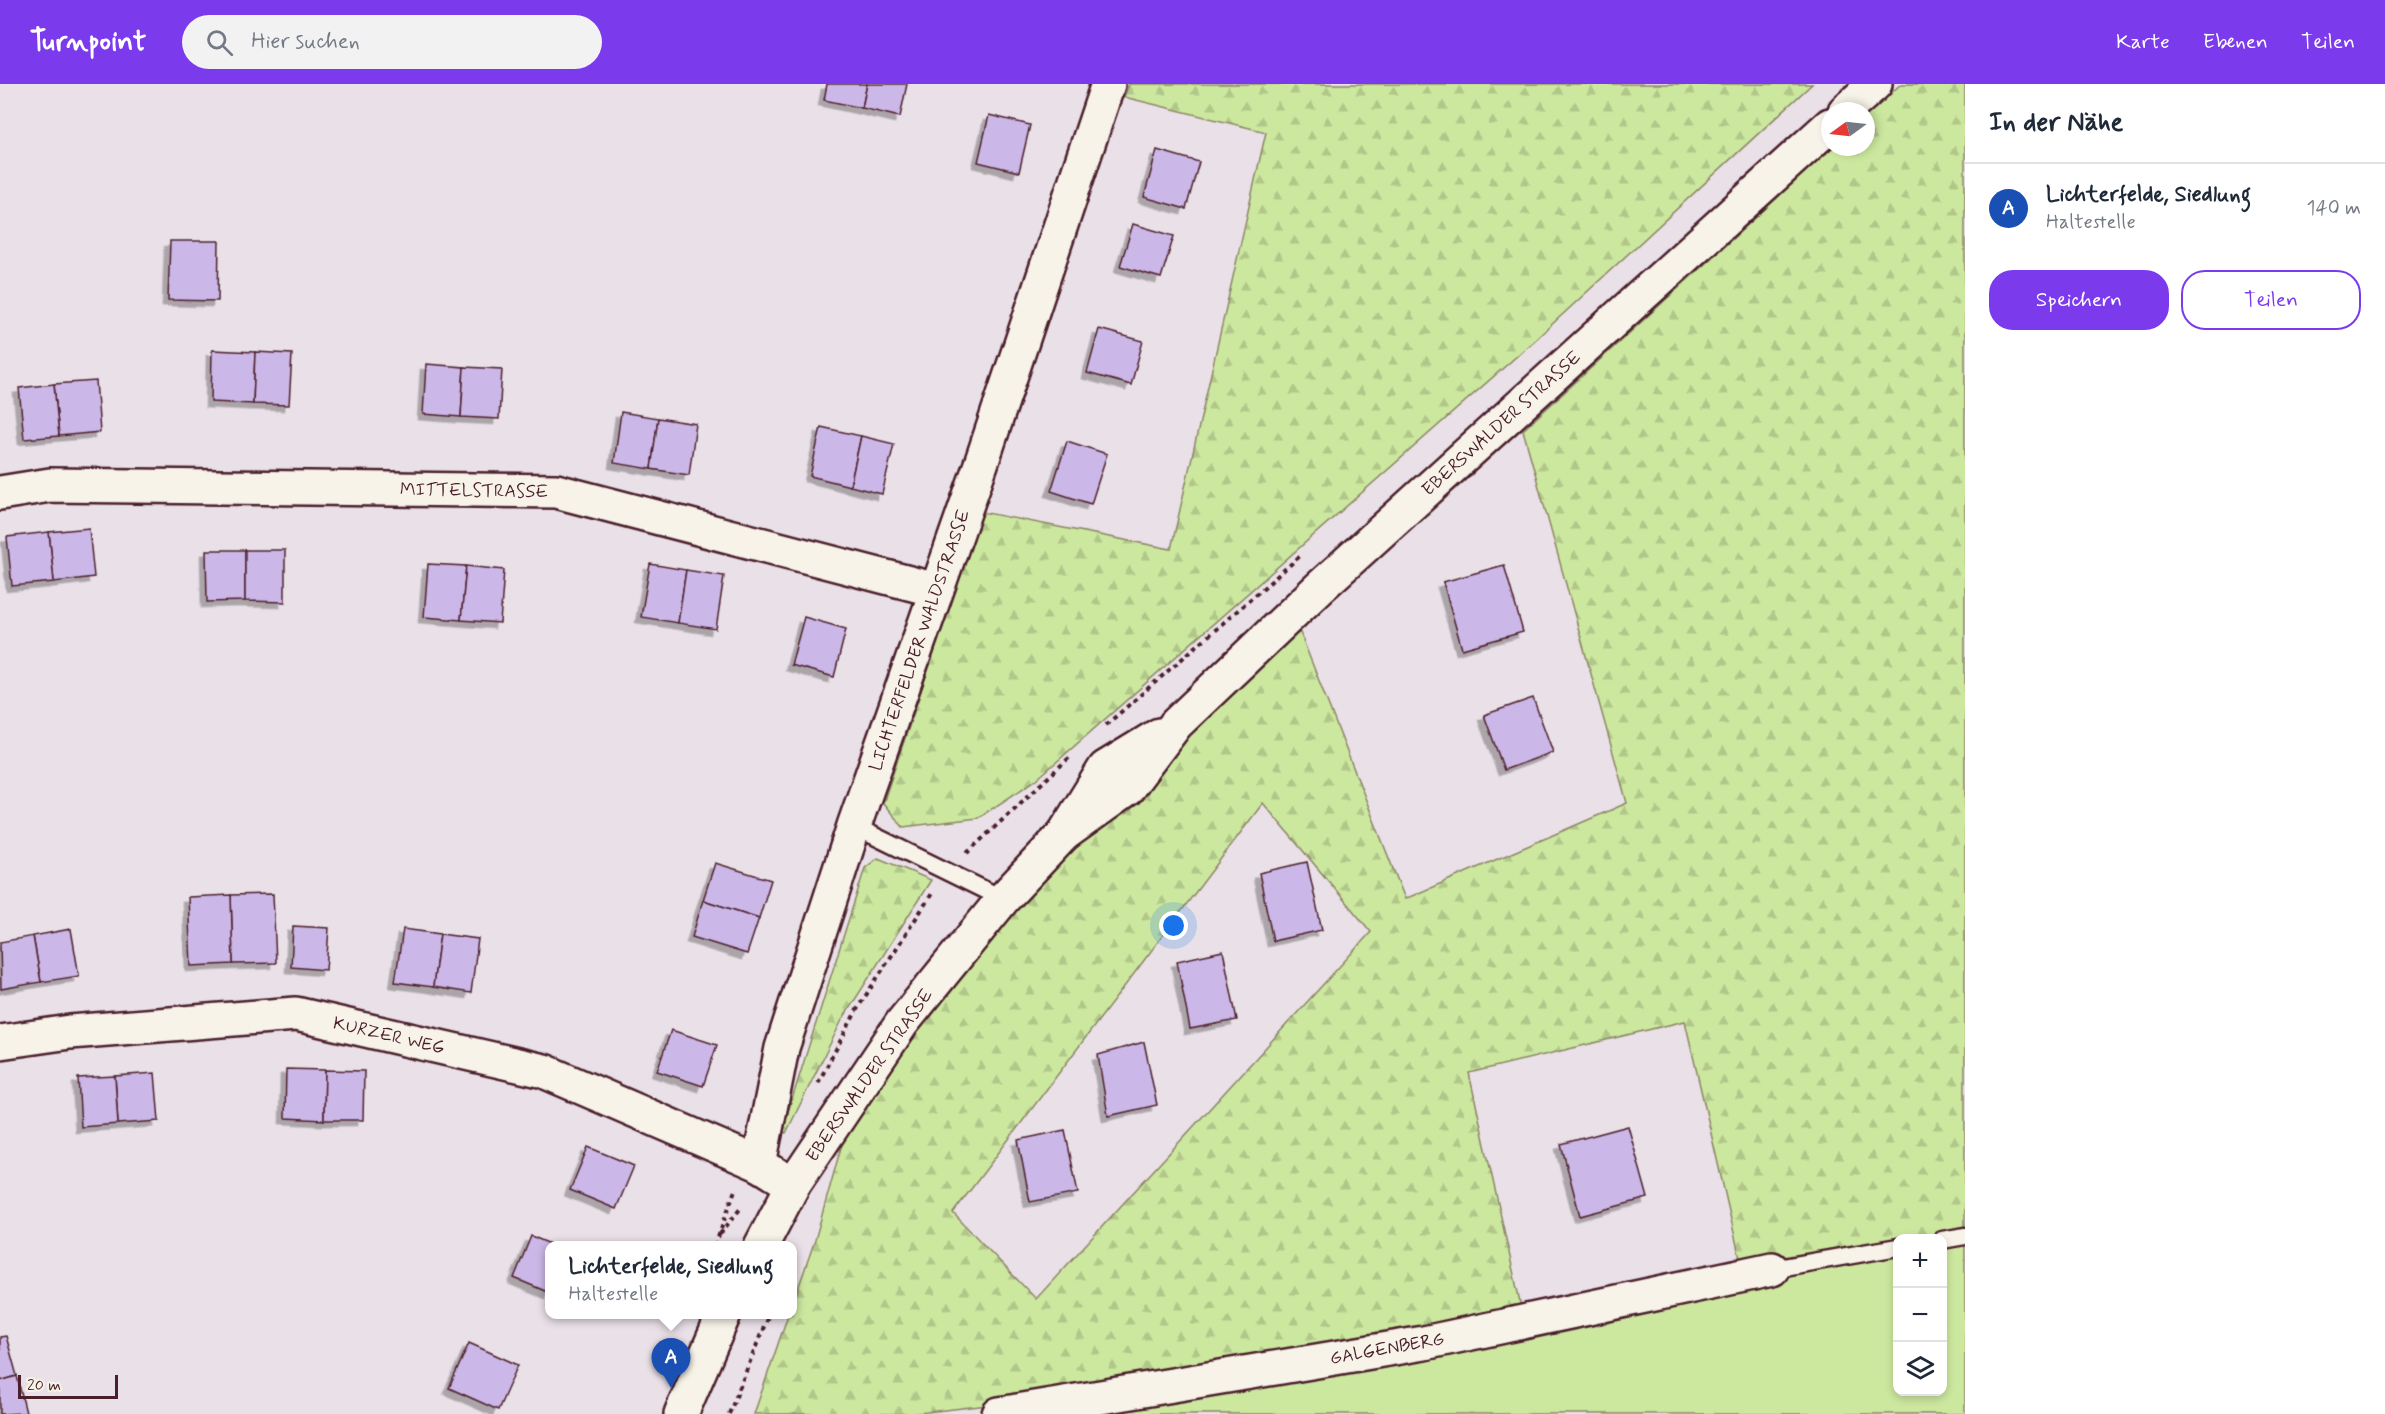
<!DOCTYPE html>
<html lang="de">
<head>
<meta charset="utf-8">
<style>
  :root { --surface:#fff; --page:#f2f2f3; --text:#1f2937; --muted:#747a83; --line:#e0e1e3; --accent:#7c3aed }
  body { margin:0; font-family:Mynerve,sans-serif; background:var(--page); color:var(--text) }
  .controls { position:absolute; right:18px; bottom:18px; display:grid; overflow:hidden; border-radius:12px; box-shadow:0 3px 9px #0003 }
  .controls button { width:54px; height:54px; display:grid; place-items:center; padding:0; border:0; border-bottom:2px solid var(--line); background:var(--surface); color:var(--text); font:30px sans-serif }
  .compass { position:absolute; left:1821px; top:18px; width:54px; height:54px; border-radius:50%; background:var(--surface); box-shadow:0 3px 9px #0003; rotate:255deg }
  .scale { position:absolute; left:18px; bottom:15px; width:100px; box-sizing:border-box; padding-left:6px; border:3px solid #4a1f2b; border-top:0; font-size:16px; line-height:21px; white-space:nowrap; color:#4a1f2b; -webkit-text-stroke:4px #f7f3e8; paint-order:stroke }
  .you { position:absolute; left:1174px; top:842px; width:21px; height:21px; margin:-15px; border:4px solid #fff; border-radius:50%; background:#1a73e8; box-shadow:0 0 0 9px #1a73e833 }
  .badge { display:grid; place-items:center; width:39px; height:39px; border-radius:50%; background:var(--accent); color:#fff; font-size:20px; font-weight:700 }
  .pin { position:absolute; translate:-50% -50px; filter:drop-shadow(0 2px 3px #0008) }
  .pin::after { content:''; position:absolute; top:32px; width:21px; height:18px; background:inherit; clip-path:polygon(0 0,100% 0,50% 100%) }
  .popup { position:absolute; left:545px; top:1157px; width:252px; height:78px; box-sizing:border-box; display:grid; place-content:center; border-radius:12px; background:var(--surface); filter:drop-shadow(0 2px 4px #0005); font-size:20px; white-space:nowrap; color:var(--muted) }
  .popup b { font-size:22px; color:var(--text) }
  .popup::after { content:''; position:absolute; left:50%; top:100%; margin-left:-12px; border:12px solid transparent; border-top-color:var(--surface) }
  .list { margin:0; padding:0; list-style:none }
  h2 { display:flex; justify-content:space-between; align-items:center; height:78px; margin:0; padding:0 24px; font-size:26px }
  h2 small { font-size:20px; font-weight:400; color:var(--muted) }
  .list li { display:grid; grid-template-columns:39px 1fr auto; gap:18px; align-items:center; box-sizing:border-box; height:90px; padding:0 24px; border-top:2px solid var(--line) }
  .list b { display:block; font-size:22px; white-space:nowrap }
  .list p { margin:0; font-size:20px; white-space:nowrap; color:var(--muted) }
  .list em { font-size:20px; font-style:normal; color:var(--muted) }
  .actions { display:flex; gap:12px; padding:18px 24px }
  .actions a { flex:1; padding:14px 0; border:2px solid var(--accent); border-radius:24px; text-align:center; font-size:21px; color:var(--accent) }
  .actions .main { background:var(--accent); color:#fff }
  .icon { flex:none; width:33px; height:33px; fill:none; stroke:currentColor; stroke-width:2; stroke-linecap:round; stroke-linejoin:round }
  .map { position:relative; flex:none; width:1965px; height:1330px; overflow:hidden }
  header { display:flex; align-items:center; gap:36px; box-sizing:border-box; height:84px; padding:0 30px; background:var(--accent); color:#fff }
  header strong { font-size:28px }
  nav { display:flex; gap:33px; margin-inline-start:auto; font-size:21px }
  .search { width:420px; height:54px; background:var(--page); display:flex; align-items:center; gap:15px; box-sizing:border-box; padding:0 21px; border-radius:33px; color:var(--muted); font-size:22px }
  main { display:flex }
  aside { flex:1; background:var(--surface) }
  .map>svg:first-child { display:block }
  .grass { fill:#cce89f; stroke:#8b8465; stroke-width:1.5 }
  .forest { fill:url(#forest-firs); stroke:#8b8465; stroke-width:1.5; fill-rule:evenodd }
  .building { fill:#ccb8e8; stroke:#4a1f2b; stroke-width:1.5; filter:url(#shadow) }
  .lines { fill:none; stroke-linecap:round; stroke-linejoin:round }
  .service-casing { stroke:#4a1f2b; stroke-width:21 }
  .minor-casing { stroke:#4a1f2b; stroke-width:38 }
  .secondary-casing { stroke:#4a1f2b; stroke-width:38 }
  .path { stroke:#4a1f2b; stroke-width:4; stroke-dasharray:4.5 4.5; stroke-linecap:butt }
  .service { stroke:#f7f3e8; stroke-width:16 }
  .minor { stroke:#f7f3e8; stroke-width:33 }
  .secondary { stroke:#f7f3e8; stroke-width:33 }
  .labels { text-anchor:middle; stroke-width:4.5; stroke-linejoin:round; paint-order:stroke }
  .street-label { font-size:18px; fill:#4a1f2b; stroke:#f7f3e8 }
</style>
</head>
<body>
<header>
<strong>Turnpoint</strong>
<div class="search"><svg class="icon" aria-label="search" viewBox="0 0 24 24"><circle cx="10" cy="10" r="6"/><path d="M15 15l6 6"/></svg>Hier suchen</div>
<nav><a>Karte</a><a>Ebenen</a><a>Teilen</a></nav>
</header>
<main>
<div class="map">
<svg width="1965" height="1330" viewBox="0 0 1965 1330">
  <defs>
    <pattern id="forest-firs" width="22" height="20" patternUnits="userSpaceOnUse" patternTransform="scale(1.5)"><rect width="22" height="20" fill="#cce89f"/><path d="M5 1l3.5 6h-7zM16 11l3.5 6h-7z" fill="#b1c789"/></pattern>
    <filter id="shadow"><feDropShadow dx="-5.5" dy="5.5" stdDeviation="0" flood-color="#0004"/></filter>
  </defs>
  <rect width="100%" height="100%" fill="#eae1e8"/>
  <filter id="ink" filterUnits="userSpaceOnUse"><feTurbulence type="fractalNoise" baseFrequency=".0167" numOctaves="2"/><feDisplacementMap in="SourceGraphic" scale="12" xChannelSelector="R" yChannelSelector="G"/><feConvolveMatrix kernelMatrix="1 2 1 2 8 2 1 2 1" color-interpolation-filters="sRGB"/></filter>
  <g filter="url(#ink)">
    <path class="grass" d="M 1965,1153 L 1965,1330 L 1080,1330 L 1760,1177 L 1897,1161 L 1898,1308 L 1942,1308 L 1943,1155 Z"/>
    <g class="forest">
      <path d="M 1129,0 L 1812,0 L 1535,256 L 1036,696 L 978,734 L 903,743 L 883,719 L 982,428 L 1171,465 L 1266,48 L 1124,13 Z"/>
      <path d="M 1901,0 L 1965,0 L 1965,1153 L 1898,1154 L 1897,1161 L 1741,1179 L 1685,937 L 1469,989 L 1522,1227 L 997,1320 L 910,1330 L 754,1330 L 788,1231 L 792,1230 L 793,1219 L 815,1156 L 847,1042 L 886,980 L 1035,799 L 1193,643 L 1299,546 L 1405,815 L 1627,719 L 1523,346 L 1833,63 L 1866,63 L 1866,32 ZM 1263,719 L 1371,848 L 1036,1215 L 953,1129 Z"/>
      <path d="M 878,774 L 931,796 L 842,936 L 786,1049 L 782,1047 L 865,784 Z"/>
    </g>
    <g class="building">
      <path d="M 827,0 L 867,0 L 862,24 L 824,16 Z"/>
      <path d="M 867,0 L 907,0 L 900,33 L 862,24 Z"/>
      <path d="M 989,31 L 1030,41 L 1019,88 L 978,78 Z"/>
      <path d="M 1157,66 L 1199,78 L 1186,125 L 1144,113 Z"/>
      <path d="M 1133,140 L 1174,152 L 1161,194 L 1120,182 Z"/>
      <path d="M 170,157 L 219,157 L 218,217 L 168,216 Z"/>
      <path d="M 1099,245 L 1143,257 L 1131,301 L 1087,289 Z"/>
      <path d="M 212,266 L 255,268 L 253,320 L 211,318 Z"/>
      <path d="M 255,268 L 292,270 L 289,321 L 253,320 Z"/>
      <path d="M 426,280 L 464,283 L 461,333 L 423,330 Z"/>
      <path d="M 464,283 L 502,285 L 499,335 L 461,333 Z"/>
      <path d="M 96,297 L 100,348 L 59,352 L 54,300 Z"/>
      <path d="M 54,300 L 59,352 L 24,355 L 19,304 Z"/>
      <path d="M 621,328 L 658,334 L 651,385 L 614,379 Z"/>
      <path d="M 658,334 L 696,340 L 689,391 L 651,385 Z"/>
      <path d="M 821,343 L 861,352 L 850,402 L 810,392 Z"/>
      <path d="M 861,352 L 894,360 L 882,410 L 850,402 Z"/>
      <path d="M 1067,357 L 1107,370 L 1091,420 L 1051,407 Z"/>
      <path d="M 89,444 L 94,493 L 54,498 L 49,448 Z"/>
      <path d="M 49,448 L 54,498 L 12,502 L 7,453 Z"/>
      <path d="M 206,466 L 245,466 L 245,517 L 207,518 Z"/>
      <path d="M 245,466 L 285,466 L 285,518 L 245,517 Z"/>
      <path d="M 428,480 L 466,482 L 461,536 L 424,533 Z"/>
      <path d="M 650,480 L 686,486 L 678,539 L 641,533 Z"/>
      <path d="M 1504,481 L 1523,548 L 1462,565 L 1443,498 Z"/>
      <path d="M 466,482 L 504,486 L 500,539 L 461,536 Z"/>
      <path d="M 686,486 L 724,492 L 716,545 L 678,539 Z"/>
      <path d="M 804,533 L 846,545 L 834,593 L 791,581 Z"/>
      <path d="M 1533,614 L 1553,668 L 1504,686 L 1484,631 Z"/>
      <path d="M 1307,778 L 1322,846 L 1273,857 L 1259,789 Z"/>
      <path d="M 715,779 L 771,796 L 759,834 L 703,816 Z"/>
      <path d="M 273,810 L 276,879 L 233,880 L 231,811 Z"/>
      <path d="M 231,811 L 233,880 L 191,882 L 188,813 Z"/>
      <path d="M 703,816 L 759,834 L 747,870 L 692,853 Z"/>
      <path d="M 293,842 L 329,844 L 326,886 L 291,883 Z"/>
      <path d="M 71,845 L 79,892 L 41,898 L 33,852 Z"/>
      <path d="M 403,845 L 440,850 L 433,903 L 395,898 Z"/>
      <path d="M 440,850 L 478,855 L 471,909 L 433,903 Z"/>
      <path d="M 33,852 L 41,898 L 1,905 L 0,858 Z"/>
      <path d="M 1223,867 L 1237,936 L 1190,945 L 1177,877 Z"/>
      <path d="M 671,946 L 717,961 L 703,1002 L 657,987 Z"/>
      <path d="M 1144,958 L 1157,1021 L 1108,1032 L 1098,971 Z"/>
      <path d="M 286,985 L 325,986 L 324,1036 L 285,1034 Z"/>
      <path d="M 325,986 L 364,987 L 363,1036 L 324,1036 Z"/>
      <path d="M 155,989 L 159,1037 L 118,1040 L 115,992 Z"/>
      <path d="M 115,992 L 118,1040 L 81,1043 L 78,994 Z"/>
      <path d="M 1628,1042 L 1648,1114 L 1580,1132 L 1561,1060 Z"/>
      <path d="M 1065,1046 L 1078,1109 L 1030,1118 L 1018,1056 Z"/>
      <path d="M 588,1063 L 634,1082 L 616,1125 L 570,1106 Z"/>
      <path d="M 531,1152 L 555,1162 L 550,1162 L 550,1209 L 514,1194 Z"/>
      <path d="M 6,1252 L 17,1292 L 0,1297 L 0,1253 Z"/>
      <path d="M 469,1259 L 518,1281 L 498,1326 L 449,1304 Z"/>
      <path d="M 17,1292 L 26,1329 L 0,1330 L 0,1297 Z"/>
    </g>
    <g class="lines">
      <g class="service-casing">
        <g id="service">
          <path d="M 854,742 L 1003,815"/>
          <path d="M 1942,1156 L 1965,1152"/>
          <path d="M 1772,1185 L 1898,1163"/>
        </g>
      </g>
      <g class="minor-casing">
        <g id="minor">
          <path d="M 0,409 L 50,401 L 556,407 L 936,506"/>
          <path d="M 0,958 L 70,948 L 296,930 L 544,987 L 759,1080"/>
          <path d="M 793,1101 L 759,1080 L 782,964 L 854,742 L 981,380 L 1108,0"/>
          <path d="M 999,1330 L 1424,1259 L 1772,1185"/>
        </g>
      </g>
      <g class="secondary-casing">
        <g id="secondary">
          <path d="M 1845,27 L 1875,0"/>
          <path d="M 1064,750 L 1127,705 L 1176,640 L 1319,504 L 1830,41"/>
          <path d="M 761,1162 L 793,1101 L 902,939 L 1003,815 L 1064,750 L 1105,684 L 1159,651"/>
          <path d="M 681,1330 L 724,1230"/>
        </g>
      </g>
      <g class="path">
        <path d="M 1106,641 L 1300,472"/>
        <path d="M 967,769 L 1071,672"/>
        <path d="M 818,999 L 859,922 L 933,808"/>
        <path d="M 720,1150 L 740,1125"/>
        <path d="M 715,1162 L 735,1106"/>
        <path d="M 729,1330 L 769,1230"/>
      </g>
      <use href="#service" class="service"/>
      <use href="#minor" class="minor"/>
      <use href="#secondary" class="secondary"/>
    </g>
  </g>
  <g class="labels">
    <g class="street-label">
      <text transform="translate(1501 339) rotate(-42)" y="6">EBERSWALDER STRASSE</text>
      <text transform="translate(474 406) rotate(1)" y="6">MITTELSTRASSE</text>
      <text transform="translate(919 556) rotate(-71)" y="6">LICHTERFELDER WALDSTRASSE</text>
      <text transform="translate(389 951) rotate(13)" y="6">KURZER WEG</text>
      <text transform="translate(869 991) rotate(-55)" y="6">EBERSWALDER STRASSE</text>
      <text transform="translate(1387 1264) rotate(-10)" y="6">GALGENBERG</text>
    </g>
  </g>
</svg>
<div class="controls">
<button>+</button>
<button>−</button>
<button><svg class="icon" aria-label="layers" viewBox="0 0 24 24"><path d="M12 4l9 5-9 5-9-5zM3 14l9 5 9-5"/></svg></button>
</div>
<svg class="compass" viewBox="-18 -18 36 36"><path d="M0-13l5 13h-10z" fill="#e53935"/><path d="M0 13l5-13h-10z" fill="#747a83"/></svg>
<div class="scale">20 m</div>
<div class="you"></div>
<div class="pin badge" style="left:671px;top:1304px;background:#1a4fb4">A</div>
<div class="popup"><b>Lichterfelde, Siedlung</b>Haltestelle</div>
</div>
<aside>
<h2>In der Nähe<small></small></h2>
<ul class="list">
<li><span class="badge" style="background:#1a4fb4">A</span><div><b>Lichterfelde, Siedlung</b><p>Haltestelle</p></div><em>140 m</em></li>
</ul>
<div class="actions"><a class="main">Speichern</a><a>Teilen</a></div>
</aside>
</main>
</body>
</html>
